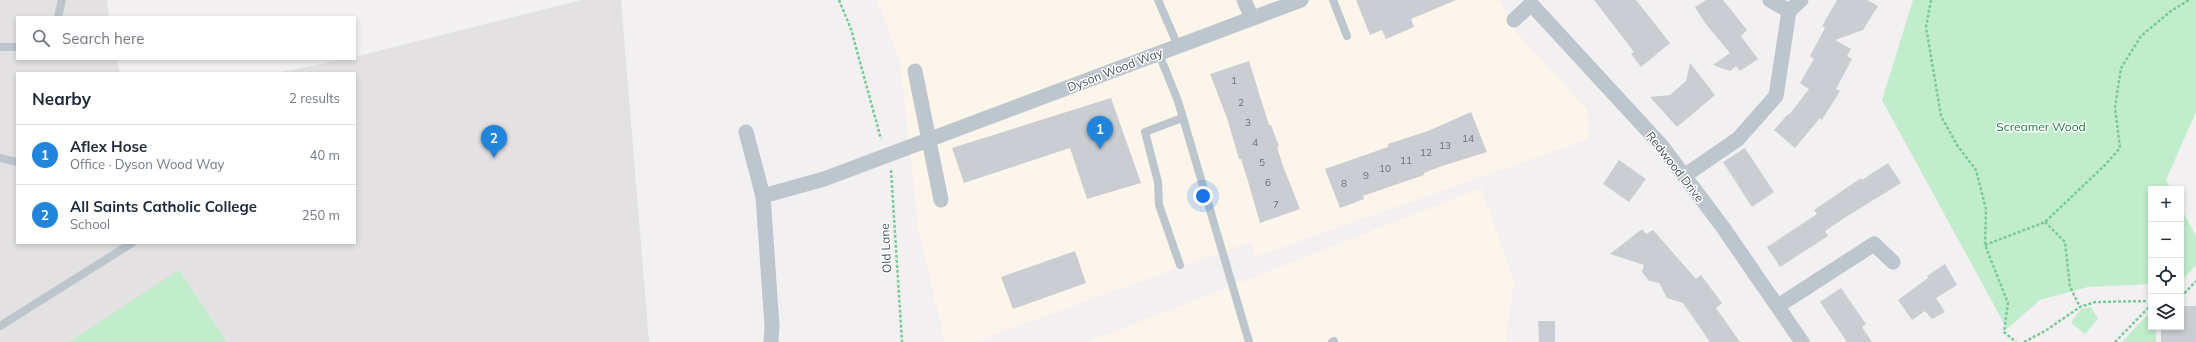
<!DOCTYPE html>
<html lang="en">
<head>
<meta charset="utf-8">
<style>
  :root { --surface:#fff; --page:#f6f6f7; --text:#1f2937; --muted:#747a83; --line:#e0e1e3; --accent:#2185db }
  body { margin:0; font-family:Mulish,sans-serif; background:var(--page); color:var(--text) }
  .controls { position:absolute; right:12px; bottom:12px; display:grid; overflow:hidden; border-radius:0px; box-shadow:0 2px 6px #0003 }
  .controls button { width:36px; height:36px; display:grid; place-items:center; padding:0; border:0; border-bottom:1px solid var(--line); background:var(--surface); color:var(--text); font:20px sans-serif }
  .you { position:absolute; left:1203px; top:196px; width:14px; height:14px; margin:-10px; border:3px solid #fff; border-radius:50%; background:#1a73e8; box-shadow:0 0 0 6px #1a73e833 }
  .badge { display:grid; place-items:center; width:26px; height:26px; border-radius:50%; background:var(--accent); color:#fff; font-size:13px; font-weight:700 }
  .pin { position:absolute; translate:-50% -33px; filter:drop-shadow(0 1px 2px #0008) }
  .pin::after { content:''; position:absolute; top:21px; width:14px; height:12px; background:inherit; clip-path:polygon(0 0,100% 0,50% 100%) }
  .list { margin:0; padding:0; list-style:none }
  h2 { display:flex; justify-content:space-between; align-items:center; height:52px; margin:0; padding:0 16px; font-size:17px }
  h2 small { font-size:13px; font-weight:400; color:var(--muted) }
  .list li { display:grid; grid-template-columns:26px 1fr auto; gap:12px; align-items:center; box-sizing:border-box; height:60px; padding:0 16px; border-top:1px solid var(--line) }
  .list b { display:block; font-size:15px; white-space:nowrap }
  .list p { margin:0; font-size:13px; white-space:nowrap; color:var(--muted) }
  .list em { font-size:13px; font-style:normal; color:var(--muted) }
  .icon { flex:none; width:22px; height:22px; fill:none; stroke:currentColor; stroke-width:2; stroke-linecap:round; stroke-linejoin:round }
  .map { position:relative; flex:none; width:2196px; height:342px; overflow:hidden }
  .search { position:absolute; background:var(--surface); box-shadow:0 2px 6px #0003; left:16px; top:16px; width:340px; height:44px; display:flex; align-items:center; gap:10px; box-sizing:border-box; padding:0 14px; border-radius:0px; color:var(--muted); font-size:15px }
  .panel { position:absolute; background:var(--surface); box-shadow:0 2px 6px #0003; left:16px; top:72px; width:340px; height:172px; border-radius:0px }
  .map>svg:first-child { display:block }
  .commercial { fill:#fbf5eb }
  .education { fill:#e3e1e1 }
  .green { fill:#c1edcd }
  .building { fill:#caced2 }
  .lines { fill:none; stroke-linecap:round; stroke-linejoin:round }
  .path { stroke:#7aca9a; stroke-width:2.5; stroke-dasharray:3 2; stroke-linecap:butt }
  .service { stroke:#bcc6cc; stroke-width:8 }
  .minor { stroke:#bcc6cc; stroke-width:15 }
  .labels { text-anchor:middle; stroke-width:3; stroke-linejoin:round; paint-order:stroke }
  .number-label { font-size:10px; fill:#69737a }
  .street-label { font-size:12px; fill:#49555c; stroke:#fff }
  .park-label { font-size:12px; fill:#1c7b42; stroke:#fff }
</style>
</head>
<body>
<div class="map">
<svg width="2196" height="342" viewBox="0 0 2196 342">
  <rect width="100%" height="100%" fill="#f2f0f0"/>
  <g class="commercial">
    <path d="M 877,0 L 1500,0 L 1517,33 L 1587,109 L 1589,139 L 1255,257 L 1250,242 L 974,342 L 945,342 L 919,233 L 900,62 Z"/>
    <path d="M 1481,188 L 1514,282 L 1505,342 L 1087,342 Z"/>
  </g>
  <path class="education" d="M 0,0 L 107,0 L 109,17 L 17,17 L 17,59 L 117,59 L 120,73 L 17,73 L 17,243 L 355,243 L 355,73 L 277,73 L 345,59 L 355,59 L 355,57 L 582,0 L 621,0 L 649,342 L 0,342 Z"/>
  <g class="green">
    <path d="M 1913,0 L 2196,0 L 2196,112 L 2166,180 L 2171,189 L 2151,189 L 2151,284 L 2088,287 L 2040,300 L 2007,329 L 1882,100 Z"/>
    <path d="M 2181,208 L 2196,236 L 2196,265 L 2181,281 Z"/>
    <path d="M 179,270 L 227,342 L 69,342 Z"/>
    <path d="M 2091,307 L 2098,319 L 2085,334 L 2071,323 L 2081,309 Z"/>
    <path d="M 2149,313 L 2151,313 L 2151,327 L 2156,327 L 2156,342 L 2122,342 Z"/>
  </g>
  <g class="building">
    <path d="M 1356,0 L 1456,0 L 1411,19 L 1414,27 L 1386,39 L 1382,30 L 1370,35 Z"/>
    <path d="M 1594,0 L 1636,0 L 1670,43 L 1641,67 L 1631,54 L 1634,52 Z"/>
    <path d="M 1706,0 L 1723,0 L 1747,30 L 1741,36 L 1758,59 L 1740,71 L 1736,66 L 1730,71 L 1713,65 L 1730,53 L 1705,23 L 1695,7 Z"/>
    <path d="M 1837,0 L 1867,0 L 1878,6 L 1863,30 L 1835,40 L 1851,49 L 1847,56 L 1852,59 L 1836,89 L 1840,91 L 1822,120 L 1820,118 L 1795,148 L 1774,130 L 1788,114 L 1789,115 L 1809,89 L 1800,83 L 1814,59 L 1810,56 L 1825,28 L 1822,26 Z"/>
    <path d="M 1249,61 L 1269,125 L 1271,125 L 1279,146 L 1277,147 L 1283,166 L 1300,209 L 1260,223 L 1247,178 L 1241,159 L 1239,159 L 1227,118 L 1210,74 Z"/>
    <path d="M 1690,63 L 1715,95 L 1677,127 L 1650,97 L 1670,95 L 1686,81 Z"/>
    <path d="M 1111,98 L 1141,183 L 1087,199 L 1070,148 L 964,183 L 952,148 Z"/>
    <path d="M 1471,112 L 1487,152 L 1442,166 L 1424,173 L 1424,175 L 1383,189 L 1363,196 L 1364,199 L 1340,208 L 1325,169 L 1388,147 L 1388,144 L 1428,131 Z"/>
    <path d="M 1745,148 L 1774,192 L 1752,207 L 1723,162 Z"/>
    <path d="M 1619,160 L 1646,179 L 1629,202 L 1603,184 Z"/>
    <path d="M 1888,163 L 1901,183 L 1849,215 L 1825,231 L 1828,236 L 1780,267 L 1767,247 L 1817,214 L 1814,210 L 1861,178 L 1862,180 Z"/>
    <path d="M 1642,229 L 1646,234 L 1653,230 L 1696,279 L 1701,275 L 1722,303 L 1716,308 L 1740,342 L 1710,342 L 1683,303 L 1667,298 L 1659,283 L 1649,281 L 1642,272 L 1644,265 L 1610,254 Z"/>
    <path d="M 1075,251 L 1086,283 L 1013,309 L 1001,277 Z"/>
    <path d="M 1945,264 L 1957,285 L 1936,298 L 1945,312 L 1932,319 L 1925,311 L 1912,320 L 1898,300 L 1928,278 L 1927,276 Z"/>
    <path d="M 1841,288 L 1866,324 L 1862,327 L 1872,342 L 1847,342 L 1820,302 Z"/>
    <path d="M 2181,306 L 2196,306 L 2196,342 L 2161,342 L 2161,327 L 2181,327 Z"/>
    <path d="M 1538,321 L 1555,321 L 1555,342 L 1539,342 Z"/>
  </g>
  <g class="lines">
    <g class="path">
      <path d="M 839,0 L 851,29 L 881,139"/>
      <path d="M 1931,0 L 1926,27 L 1941,116 L 1957,145 L 1976,170 L 1986,209 L 1985,245 L 2008,303 L 2004,332 L 2016,342"/>
      <path d="M 891,170 L 902,342"/>
      <path d="M 2045,222 L 2065,242 L 2070,287 L 2080,307"/>
      <path d="M 1985,245 L 2045,222 L 2105,165 L 2120,148 L 2115,107 L 2121,68 L 2141,36 L 2171,11 L 2189,0"/>
      <path d="M 2181,297 L 2196,281"/>
      <path d="M 2024,342 L 2045,331 L 2080,307 L 2095,302 L 2151,301"/>
      <path d="M 2115,342 L 2151,305"/>
    </g>
    <g class="service">
      <path d="M 1158,0 L 1178,46"/>
      <path d="M 1333,0 L 1347,36"/>
      <path d="M 58,17 L 62,0"/>
      <path d="M 0,47 L 17,47"/>
      <path d="M 1159,54 L 1178,101 L 1249,342"/>
      <path d="M 0,158 L 17,162"/>
      <path d="M 1180,265 L 1159,205 L 1158,182 L 1145,132 L 1182,118"/>
      <path d="M 0,326 L 132,243"/>
      <path d="M 1332,342 L 1334,341"/>
    </g>
    <g class="minor">
      <path d="M 1244,0 L 1252,18"/>
      <path d="M 1770,0 L 1789,11"/>
      <path d="M 1514,20 L 1531,4 L 1661,145 L 1722,226 L 1802,342"/>
      <path d="M 915,71 L 941,200"/>
      <path d="M 746,132 L 763,196"/>
      <path d="M 1684,176 L 1738,139 L 1776,96 L 1789,11 L 1801,0"/>
      <path d="M 1778,306 L 1874,244 L 1893,262"/>
      <path d="M 771,342 L 772,326 L 763,196 L 824,179 L 1301,0"/>
    </g>
  </g>
  <g class="labels">
    <g class="number-label">
      <text x="1234" y="84">1</text>
      <text x="1241" y="106">2</text>
      <text x="1248" y="126">3</text>
      <text x="1468" y="142">14</text>
      <text x="1255" y="146">4</text>
      <text x="1445" y="149">13</text>
      <text x="1426" y="156">12</text>
      <text x="1406" y="164">11</text>
      <text x="1262" y="166">5</text>
      <text x="1385" y="172">10</text>
      <text x="1366" y="179">9</text>
      <text x="1268" y="186">6</text>
      <text x="1344" y="187">8</text>
      <text x="1276" y="208">7</text>
    </g>
    <g class="street-label">
      <text transform="translate(1115 70) rotate(-21)" y="4">Dyson Wood Way</text>
      <text transform="translate(1675 167) rotate(52)" y="4">Redwood Drive</text>
      <text transform="translate(886 248) rotate(-93)" y="4">Old Lane</text>
    </g>
    <g class="park-label">
      <text x="2041" y="131">Screamer Wood</text>
    </g>
  </g>
</svg>
<div class="controls">
<button>+</button>
<button>−</button>
<button><svg class="icon" aria-label="locate" viewBox="0 0 24 24"><circle cx="12" cy="12" r="6"/><path d="M12 2v4M12 18v4M2 12h4M18 12h4"/></svg></button>
<button><svg class="icon" aria-label="layers" viewBox="0 0 24 24"><path d="M12 4l9 5-9 5-9-5zM3 14l9 5 9-5"/></svg></button>
</div>
<div class="you"></div>
<div class="pin badge" style="left:1100px;top:149px">1</div>
<div class="pin badge" style="left:494px;top:158px">2</div>
<div class="search"><svg class="icon" aria-label="search" viewBox="0 0 24 24"><circle cx="10" cy="10" r="6"/><path d="M15 15l6 6"/></svg>Search here</div>
<section class="panel">
<h2>Nearby<small>2 results</small></h2>
<ul class="list">
<li><span class="badge">1</span><div><b>Aflex Hose</b><p>Office · Dyson Wood Way</p></div><em>40 m</em></li>
<li><span class="badge">2</span><div><b>All Saints Catholic College</b><p>School</p></div><em>250 m</em></li>
</ul>
</section>
</div>
</body>
</html>
